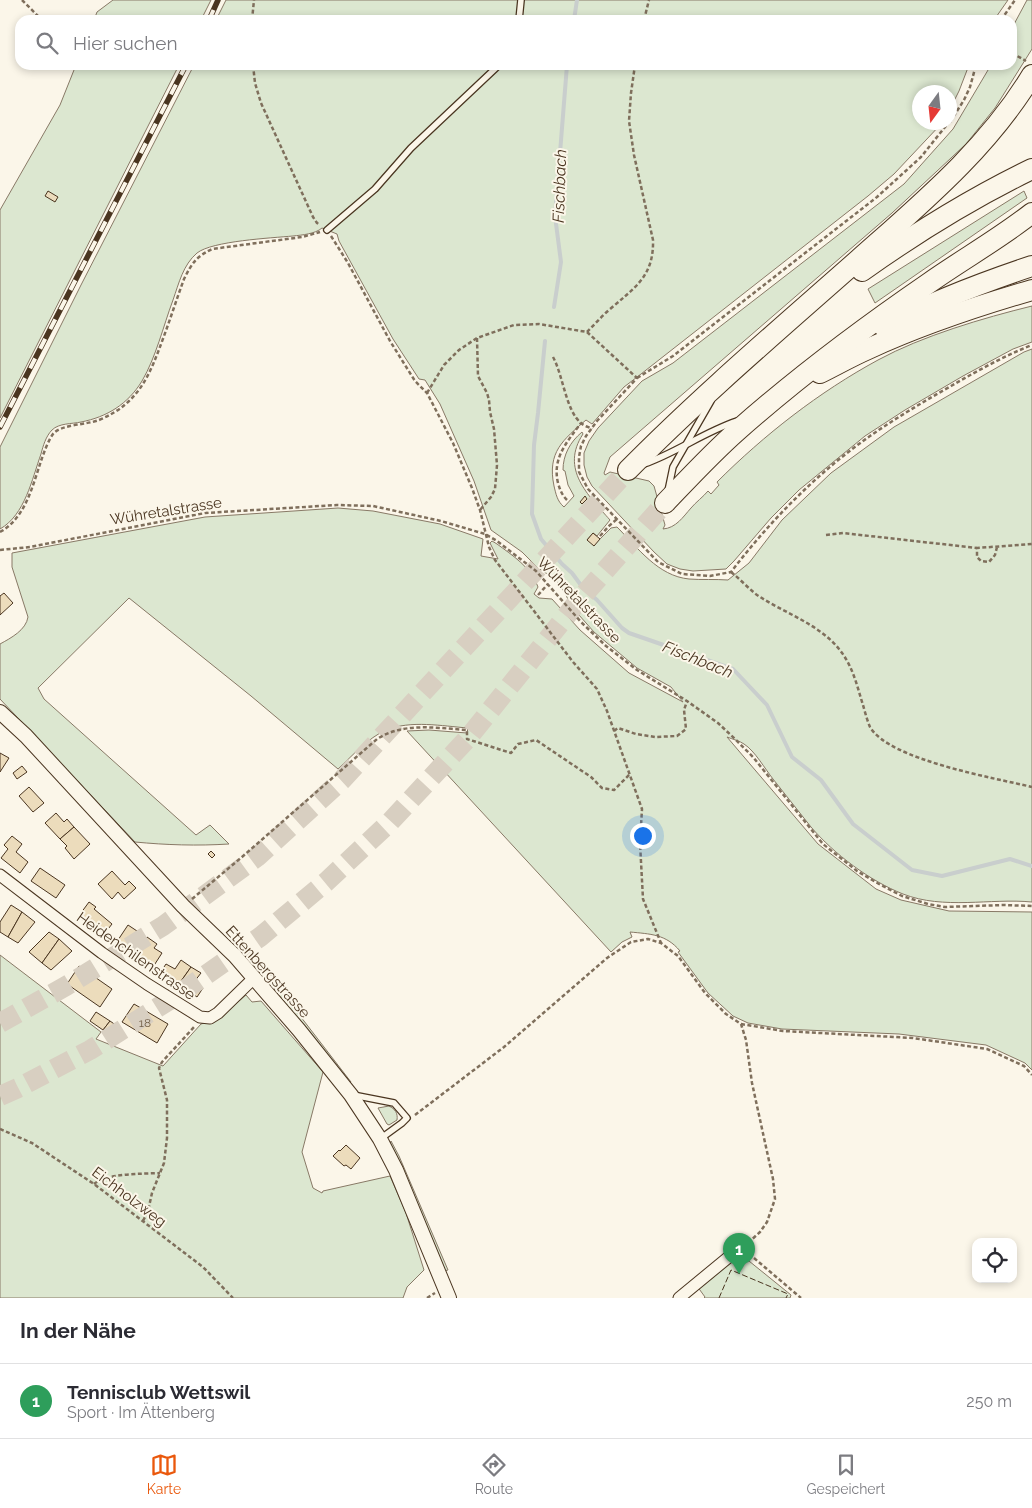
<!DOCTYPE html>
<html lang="de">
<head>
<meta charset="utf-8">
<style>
  :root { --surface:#fff; --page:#f2f2f3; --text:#2b2b33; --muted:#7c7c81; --line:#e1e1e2; --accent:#ea580c }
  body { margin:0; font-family:Raleway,sans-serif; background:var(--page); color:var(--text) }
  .controls { position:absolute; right:15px; bottom:15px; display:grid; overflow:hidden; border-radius:10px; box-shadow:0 2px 8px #0003 }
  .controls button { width:45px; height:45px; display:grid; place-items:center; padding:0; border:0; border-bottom:1px solid var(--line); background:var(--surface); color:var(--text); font:25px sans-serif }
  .compass { position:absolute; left:912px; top:85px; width:45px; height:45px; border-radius:50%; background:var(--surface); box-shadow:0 2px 8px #0003; rotate:195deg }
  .you { position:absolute; left:642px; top:835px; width:18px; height:18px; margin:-12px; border:4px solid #fff; border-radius:50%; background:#1a73e8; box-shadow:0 0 0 8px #1a73e833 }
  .badge { display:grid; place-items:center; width:32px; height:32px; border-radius:50%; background:var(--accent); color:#fff; font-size:16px; font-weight:700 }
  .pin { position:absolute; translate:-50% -41px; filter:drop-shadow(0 1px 2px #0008) }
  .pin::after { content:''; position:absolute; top:26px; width:18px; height:15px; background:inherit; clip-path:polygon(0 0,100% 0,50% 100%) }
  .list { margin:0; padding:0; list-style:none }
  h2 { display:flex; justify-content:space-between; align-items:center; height:65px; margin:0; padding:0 20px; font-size:21px }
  h2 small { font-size:16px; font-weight:400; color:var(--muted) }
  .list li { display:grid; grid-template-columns:32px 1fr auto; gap:15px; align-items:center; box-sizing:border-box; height:75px; padding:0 20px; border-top:1px solid var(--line) }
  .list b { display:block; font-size:19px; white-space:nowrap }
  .list p { margin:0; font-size:16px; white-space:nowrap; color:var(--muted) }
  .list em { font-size:16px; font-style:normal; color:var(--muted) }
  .icon { flex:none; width:28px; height:28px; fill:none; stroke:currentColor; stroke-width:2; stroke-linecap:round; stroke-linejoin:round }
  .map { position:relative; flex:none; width:1032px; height:1298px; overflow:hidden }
  .search { position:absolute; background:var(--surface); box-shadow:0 2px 8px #0003; left:15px; right:15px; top:15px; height:55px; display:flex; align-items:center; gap:12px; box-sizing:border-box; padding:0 18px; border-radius:15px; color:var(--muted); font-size:19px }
  .sheet { height:140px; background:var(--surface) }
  nav { display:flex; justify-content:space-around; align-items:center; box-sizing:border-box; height:70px; border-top:1px solid var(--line); background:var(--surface); font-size:14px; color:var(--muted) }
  nav a { display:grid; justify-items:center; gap:2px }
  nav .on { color:var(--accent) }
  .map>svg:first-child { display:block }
  .green { fill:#dce7d0; stroke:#887966 }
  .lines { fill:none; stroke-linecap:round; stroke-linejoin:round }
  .stream { stroke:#c9cecd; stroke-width:4 }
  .building { fill:#ecdcbc; stroke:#4a3520 }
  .motorway-tunnel { stroke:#d8cfc1; stroke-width:20; stroke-dasharray:20 10; stroke-linecap:butt }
  .service-casing { stroke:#4a3520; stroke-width:8 }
  .minor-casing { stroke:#4a3520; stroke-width:13 }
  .tertiary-casing { stroke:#4a3520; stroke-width:16 }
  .motorway-casing { stroke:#4a3520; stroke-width:22 }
  .path { stroke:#7f6f5c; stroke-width:2.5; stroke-dasharray:4 2.5; stroke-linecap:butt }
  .service { stroke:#fbf6e9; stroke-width:5.5 }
  .minor { stroke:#fbf6e9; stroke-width:11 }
  .tertiary { stroke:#fbf6e9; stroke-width:14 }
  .motorway { stroke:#fbf6e9; stroke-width:20 }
  .rail-casing { stroke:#4a3520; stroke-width:5.5 }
  .rail { stroke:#fbf6e9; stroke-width:4; stroke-dasharray:11; stroke-linecap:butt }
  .fence { stroke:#4a3520; stroke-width:1; stroke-dasharray:6 2.5; stroke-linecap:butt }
  .labels { text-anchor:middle; stroke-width:4; stroke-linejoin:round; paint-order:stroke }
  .number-label { font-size:12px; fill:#725f47 }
  .street-label { font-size:15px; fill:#4a3520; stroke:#fbf6e9 }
  .water-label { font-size:16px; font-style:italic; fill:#4a3520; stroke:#fbf6e9 }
</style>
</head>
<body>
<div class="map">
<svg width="1032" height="1298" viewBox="0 0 1032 1298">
  <rect width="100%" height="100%" fill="#fbf6e9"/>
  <g class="green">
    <path d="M 113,0 L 211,0 L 201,20 L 94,20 L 97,12 Z"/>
    <path d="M 226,0 L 1008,0 L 994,20 L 216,20 Z"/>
    <path d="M 1027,0 L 1032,0 L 1032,49 L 995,108 L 966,144 L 892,213 L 610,457 L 604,473 L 605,475 L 610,472 L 649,481 L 654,486 L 665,525 L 663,529 C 676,528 683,517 691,508 C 696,502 703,497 708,491 L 711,494 L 719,485 L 717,482 C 764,435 819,392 878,360 C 922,336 983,318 1032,306 L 1032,342 L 1013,349 L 963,376 L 905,410 L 865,436 L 799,490 L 771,518 L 734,561 L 726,569 L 693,571 L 680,569 L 667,564 L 654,552 L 592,486 L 587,477 L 584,465 L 584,453 L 589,441 L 598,428 L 642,381 L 673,363 L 904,184 L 953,129 L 991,65 L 1012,65 L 1012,28 Z"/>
    <path d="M 76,65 L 179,65 L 0,418 L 0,210 L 60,105 Z"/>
    <path d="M 194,65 L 969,65 L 959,91 L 950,109 L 950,92 L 920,92 L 920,122 L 942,123 L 894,174 L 868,196 L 641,374 L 624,387 L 592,424 L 586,420 C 563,440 547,452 554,486 C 556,494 557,501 564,507 L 574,496 L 568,485 L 565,471 L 563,470 C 563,455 570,442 582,432 L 583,434 C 560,469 588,495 610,520 L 597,536 L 593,533 L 587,540 L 600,539 L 611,528 L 617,527 C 638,548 658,576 689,579 C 702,580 715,579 728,580 L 749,563 L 782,520 L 831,473 L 894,427 L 1024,352 L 1032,349 L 1032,902 C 990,898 944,910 903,894 C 870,881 834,854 811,827 C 798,811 786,795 773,779 C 765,769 755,751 744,744 C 740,741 732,739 727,737 L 818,844 L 876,889 L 901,900 L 949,911 L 1032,912 L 1032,1070 L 1025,1063 L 986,1045 L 899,1034 L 782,1029 L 748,1023 L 733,1016 L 708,993 L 678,952 L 680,951 C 666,934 650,934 630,932 L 632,937 L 622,942 L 611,952 L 407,731 L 429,730 L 467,733 L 468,728 C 442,726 411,720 386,730 C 368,738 352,756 338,769 L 251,696 L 129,598 L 38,688 L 44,699 L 196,835 L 210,825 L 229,844 C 197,846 166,845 135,842 L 0,699 L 0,644 C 11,638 26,630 28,617 L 12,567 L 12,553 L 205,517 L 338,508 L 373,511 L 440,524 L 483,539 L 481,556 L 498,559 L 490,543 L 492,541 L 497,544 C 512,555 532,568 538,587 L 534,594 L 539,598 L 552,599 L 580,630 L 629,673 L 683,702 L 671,687 L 637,668 L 594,632 L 571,606 L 565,593 L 555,579 L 538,568 L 522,552 L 491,530 L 474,481 L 440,404 L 425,380 L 419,379 L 393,339 L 339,241 L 337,234 L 322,228 C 315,234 302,235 293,236 C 271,238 212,241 197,253 C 183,265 179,283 173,300 C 163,327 156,357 142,381 C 128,404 107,417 81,422 C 72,424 59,423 52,430 C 46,436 43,446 41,454 C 32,479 25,515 0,529 L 0,447 L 81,285 Z"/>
    <path d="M 1024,191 L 1027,198 L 875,303 L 868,289 Z"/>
    <path d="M 0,955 L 101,1032 L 96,1039 L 163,1066 L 201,1024 L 218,1019 L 246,995 L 252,1002 L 261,1001 L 323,1072 L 302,1152 L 313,1188 L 322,1193 L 323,1191 L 390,1176 L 406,1213 L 424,1270 L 407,1287 L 403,1298 L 0,1298 Z"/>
    <path d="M 277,986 L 351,1082 L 350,1083 L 345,1079 L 274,989 Z"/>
    <path d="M 389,1106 C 395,1109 398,1113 397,1120 L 389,1125 L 387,1124 L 378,1108 Z"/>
    <path d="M 391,1141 L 399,1156 L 448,1270 L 444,1271 L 390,1145 Z"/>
    <path d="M 730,1261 L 749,1261 L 791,1295 L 790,1298 L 704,1298 L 705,1297 L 697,1286 Z"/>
  </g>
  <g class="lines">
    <g class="stream">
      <path d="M 574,20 L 577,0"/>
      <path d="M 554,307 L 561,262 L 555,216 L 567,65"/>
      <path d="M 545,341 L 538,413 L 534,445 L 532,514 L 541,539 L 562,564 L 572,573 L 583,588 L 597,600 L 622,628 L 629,633 L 733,669 L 767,705 L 792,757 L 821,780 L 853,824 L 912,870 L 942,876 L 1010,859 L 1032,866"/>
    </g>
  </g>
  <g class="building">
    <path d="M 48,191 L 58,197 L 55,202 L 45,196 Z"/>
    <path d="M 585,496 L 587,499 L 582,504 L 580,502 Z"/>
    <path d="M 593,533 L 600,539 L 594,546 L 587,540 Z"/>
    <path d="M 4,593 L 13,603 L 0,615 L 0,596 Z"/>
    <path d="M 0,753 L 9,758 L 0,772 Z"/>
    <path d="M 22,766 L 27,772 L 17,779 L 13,773 Z"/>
    <path d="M 29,787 L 44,803 L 33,812 L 19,796 Z"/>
    <path d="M 56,813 L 64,822 L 67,819 L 74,827 L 60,839 L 45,823 Z"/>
    <path d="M 74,827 L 90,844 L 74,859 L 65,848 L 67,846 L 60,839 Z"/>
    <path d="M 12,836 L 22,844 L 16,852 L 28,862 L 20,873 L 1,858 L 8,849 L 4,845 Z"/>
    <path d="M 211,851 L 215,855 L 212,858 L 208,854 Z"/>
    <path d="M 40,868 L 65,885 L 56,898 L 31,881 Z"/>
    <path d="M 112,871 L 125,885 L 129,881 L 136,888 L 124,899 L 118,892 L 112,899 L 98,884 Z"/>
    <path d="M 89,902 L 96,907 L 94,909 L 112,924 L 105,933 L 97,928 L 96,930 L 78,917 Z"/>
    <path d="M 11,905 L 22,912 L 8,937 L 0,932 L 0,922 Z"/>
    <path d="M 22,912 L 35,922 L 18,943 L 8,937 Z"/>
    <path d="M 128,925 L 146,937 L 135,954 L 116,943 Z"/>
    <path d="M 49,932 L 59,939 L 42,963 L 29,952 Z"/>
    <path d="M 147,937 L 157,944 L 154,948 L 162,953 L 153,967 L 135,955 Z"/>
    <path d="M 59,939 L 72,951 L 51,970 L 42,963 Z"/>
    <path d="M 181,960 L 191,967 L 179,984 L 160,973 L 166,964 L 175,969 Z"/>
    <path d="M 79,966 L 112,989 L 100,1007 L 67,984 Z"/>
    <path d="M 191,967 L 201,973 L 194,982 L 203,988 L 197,997 L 179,984 Z"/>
    <path d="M 134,1004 L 168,1024 L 157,1043 L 122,1022 Z"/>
    <path d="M 96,1012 L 110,1021 L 103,1030 L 90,1021 Z"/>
    <path d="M 110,1021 L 120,1028 L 113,1037 L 103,1030 Z"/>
    <path d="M 346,1145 L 360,1158 L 351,1169 L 346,1165 L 344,1166 L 333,1156 L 339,1150 L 340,1151 Z"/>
  </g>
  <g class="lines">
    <g class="motorway-tunnel">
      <path d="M 0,1023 L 66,986 L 163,926 L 257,857 L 342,780 L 628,470"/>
      <path d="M 0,1096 L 18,1088 L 90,1050 L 176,996 L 260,937 L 326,882 L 390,822 L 468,738 L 579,600 L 665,503"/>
    </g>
    <g class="service-casing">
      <g id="service">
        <path d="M 519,20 L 521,0"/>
        <path d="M 327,230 L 375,189 L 411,148 L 499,65"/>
        <path d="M 644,464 C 676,453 704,432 737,421"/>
        <path d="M 668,491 L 673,467 L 711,401"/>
        <path d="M 353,1095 L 394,1103 L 407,1118 L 402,1123 L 380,1139"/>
      </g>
    </g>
    <g class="minor-casing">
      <g id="minor">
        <path d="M 0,875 L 102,953 L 147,984 L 200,1017 L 210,1018 L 218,1013 L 255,977"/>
        <path d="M 679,1298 L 730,1256 L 746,1252"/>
      </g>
    </g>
    <g class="tertiary-casing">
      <path id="tertiary" d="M 0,712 L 26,736 L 183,906 L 235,956 L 299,1030 L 351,1095 L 380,1139 L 396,1170 L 449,1298"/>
    </g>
    <g class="motorway-casing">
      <g id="motorway">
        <path d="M 862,271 C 917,232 972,198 1032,169"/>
        <path d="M 884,327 C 931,302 981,283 1032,266"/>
        <path d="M 820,373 C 836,365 852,356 868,349 C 920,325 977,306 1032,290"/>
        <path d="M 628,470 C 701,396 781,328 859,259 C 922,203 988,148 1032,75"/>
        <path d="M 665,503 C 689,478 712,453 737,431 C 798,377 862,329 929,283 C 963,259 999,239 1032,213"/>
      </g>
    </g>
    <g class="path">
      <path d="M 22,0 L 42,20"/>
      <path d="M 252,20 L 254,0"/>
      <path d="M 644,20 L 649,0"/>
      <path d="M 1001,20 L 1015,0"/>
      <path d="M 1012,53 L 1026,61"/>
      <path d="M 253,65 L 255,83 L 261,103 L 313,217 L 317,223 L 320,225"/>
      <path d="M 950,122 L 964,100 L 970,87 L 976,65"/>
      <path d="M 331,236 L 348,263 L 390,341 L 415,381 L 427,393 L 453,443 L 472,488 L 480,510 L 489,547 L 495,560 L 573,662 L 597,689 L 607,711 L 642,809 L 640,843 L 643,899 L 661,943"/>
      <path d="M 587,332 C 594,325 601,317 609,310 C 634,288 654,277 653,240 L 634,155 L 629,121 L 631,93 L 635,65"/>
      <path d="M 477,338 L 478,376 L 487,393 L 489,400 L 490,412 L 494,429 L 497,465 L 495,489 L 491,497 L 480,510"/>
      <path d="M 553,357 C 563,375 566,411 581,423 C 584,426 589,427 592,429"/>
      <path d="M 637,378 L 673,356 L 877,197 L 921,157 L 949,122"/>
      <path d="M 427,393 L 444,365 L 459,350 L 477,338 L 514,325 L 539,324 L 587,332 L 637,378 L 597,421 L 586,436 L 581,446 L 579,457 L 579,472 L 588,489 L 658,562 L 682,574 L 710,576 L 731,572 C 770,521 817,473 870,436 C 896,418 923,402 951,386 C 977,371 1004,356 1032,345"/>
      <path d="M 567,500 C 562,495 560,490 558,483 C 552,458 567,442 581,423"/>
      <path d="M 0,532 C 26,518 33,484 42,458 C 45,450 48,441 53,434 C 61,424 87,425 99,420 C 140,403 150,374 164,336 C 171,317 177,298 184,279 C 192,263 196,257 212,249 L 302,237 L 320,232"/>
      <path d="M 826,535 L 843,533 L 977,548"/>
      <path d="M 600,536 L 609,526 L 617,519"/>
      <path d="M 997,547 L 995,555 L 989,562 L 981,561 L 977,557 L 977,548 L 1032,544"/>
      <path d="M 0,550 L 30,547 L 205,513 L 337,505 L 373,506 L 441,521 L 485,534 L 497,541 L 536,571 L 581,622 L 606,646 L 637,670 L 687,701 L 718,723 L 735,739 L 753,757 L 823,844 L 857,871 L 879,884 L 902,896 L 928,904 L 945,907 L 1004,905 L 1032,906"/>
      <path d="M 731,572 C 740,579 748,588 757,595 C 784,613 819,624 839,649 C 853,666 857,686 863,705 C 865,712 867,720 870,727 C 889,760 995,778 1032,787"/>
      <path d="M 538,595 L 548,584"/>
      <path d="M 614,731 L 618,728 L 636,734 L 655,737 L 677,736 L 686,729 L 684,710 L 687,701"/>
      <path d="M 192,899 L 242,857 L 377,739 C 404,722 436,728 467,730 L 467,739 L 511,753 L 518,744 L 536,740 L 591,777 L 602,788 L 614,790 L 630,774"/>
      <path d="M 247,949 L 266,967 L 284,992"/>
      <path d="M 741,1024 L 783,1031 L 913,1038 L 987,1049 L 1024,1066 L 1032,1075"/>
      <path d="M 415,1115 L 504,1047 L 607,958 L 631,942 L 648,939 L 661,943 L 678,956 L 705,993 L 726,1014 L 741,1024 L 746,1040 L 752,1083 L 773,1179 L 775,1199 L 767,1222 L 760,1232 L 749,1242"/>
      <path d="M 0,1129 L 32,1143 L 94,1184 L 203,1267 L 233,1298"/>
      <path d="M 94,1184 C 106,1173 143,1174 160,1173"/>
      <path d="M 143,1221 L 148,1211 L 152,1193 L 164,1163 L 167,1138 L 167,1100 L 159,1068 L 162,1062 L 195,1026"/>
      <path d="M 754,1258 L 801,1298"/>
      <path d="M 427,1298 L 435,1293"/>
    </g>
    <use href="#service" class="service"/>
    <use href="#minor" class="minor"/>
    <use href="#tertiary" class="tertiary"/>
    <use href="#motorway" class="motorway"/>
    <g class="rail-casing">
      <g id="rail">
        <path d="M 209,20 L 218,0"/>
        <path d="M 0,427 L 186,65"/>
      </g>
    </g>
    <use href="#rail" class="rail"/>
    <path class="fence" d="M 719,1298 L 731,1270 L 788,1294 L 786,1298"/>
  </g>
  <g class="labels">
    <g class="number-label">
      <text x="145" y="1027">18</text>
    </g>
    <g class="street-label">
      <text transform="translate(166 511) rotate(-9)" y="5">Wühretalstrasse</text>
      <text transform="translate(579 600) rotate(46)" y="5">Wühretalstrasse</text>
      <text transform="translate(136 956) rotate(35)" y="5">Heidenchilenstrasse</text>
      <text transform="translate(268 972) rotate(48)" y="5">Ettenbergstrasse</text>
      <text transform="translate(129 1197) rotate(37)" y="5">Eichholzweg</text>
    </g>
    <g class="water-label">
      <text transform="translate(559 186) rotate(-88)" y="6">Fischbach</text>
      <text transform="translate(698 659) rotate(22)" y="6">Fischbach</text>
    </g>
  </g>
</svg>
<div class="controls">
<button><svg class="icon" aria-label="locate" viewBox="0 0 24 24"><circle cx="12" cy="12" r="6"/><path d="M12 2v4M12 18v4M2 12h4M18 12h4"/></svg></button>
</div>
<svg class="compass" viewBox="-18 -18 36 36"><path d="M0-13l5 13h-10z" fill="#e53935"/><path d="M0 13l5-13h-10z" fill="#7c7c81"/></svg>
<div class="you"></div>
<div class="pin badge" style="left:739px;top:1274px;background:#2e9e5b">1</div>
<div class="search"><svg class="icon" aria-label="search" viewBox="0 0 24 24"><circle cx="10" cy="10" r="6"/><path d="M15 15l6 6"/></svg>Hier suchen</div>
</div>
<section class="sheet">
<h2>In der Nähe<small></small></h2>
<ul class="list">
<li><span class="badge" style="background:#2e9e5b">1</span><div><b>Tennisclub Wettswil</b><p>Sport · Im Ättenberg</p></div><em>250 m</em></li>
</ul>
</section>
<nav>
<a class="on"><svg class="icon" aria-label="map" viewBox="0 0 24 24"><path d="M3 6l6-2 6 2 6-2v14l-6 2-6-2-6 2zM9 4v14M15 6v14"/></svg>Karte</a>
<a><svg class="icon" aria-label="directions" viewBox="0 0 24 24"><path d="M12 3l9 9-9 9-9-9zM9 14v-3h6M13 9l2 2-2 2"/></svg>Route</a>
<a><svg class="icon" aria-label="saved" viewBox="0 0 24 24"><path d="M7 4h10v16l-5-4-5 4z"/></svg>Gespeichert</a>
</nav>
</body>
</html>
